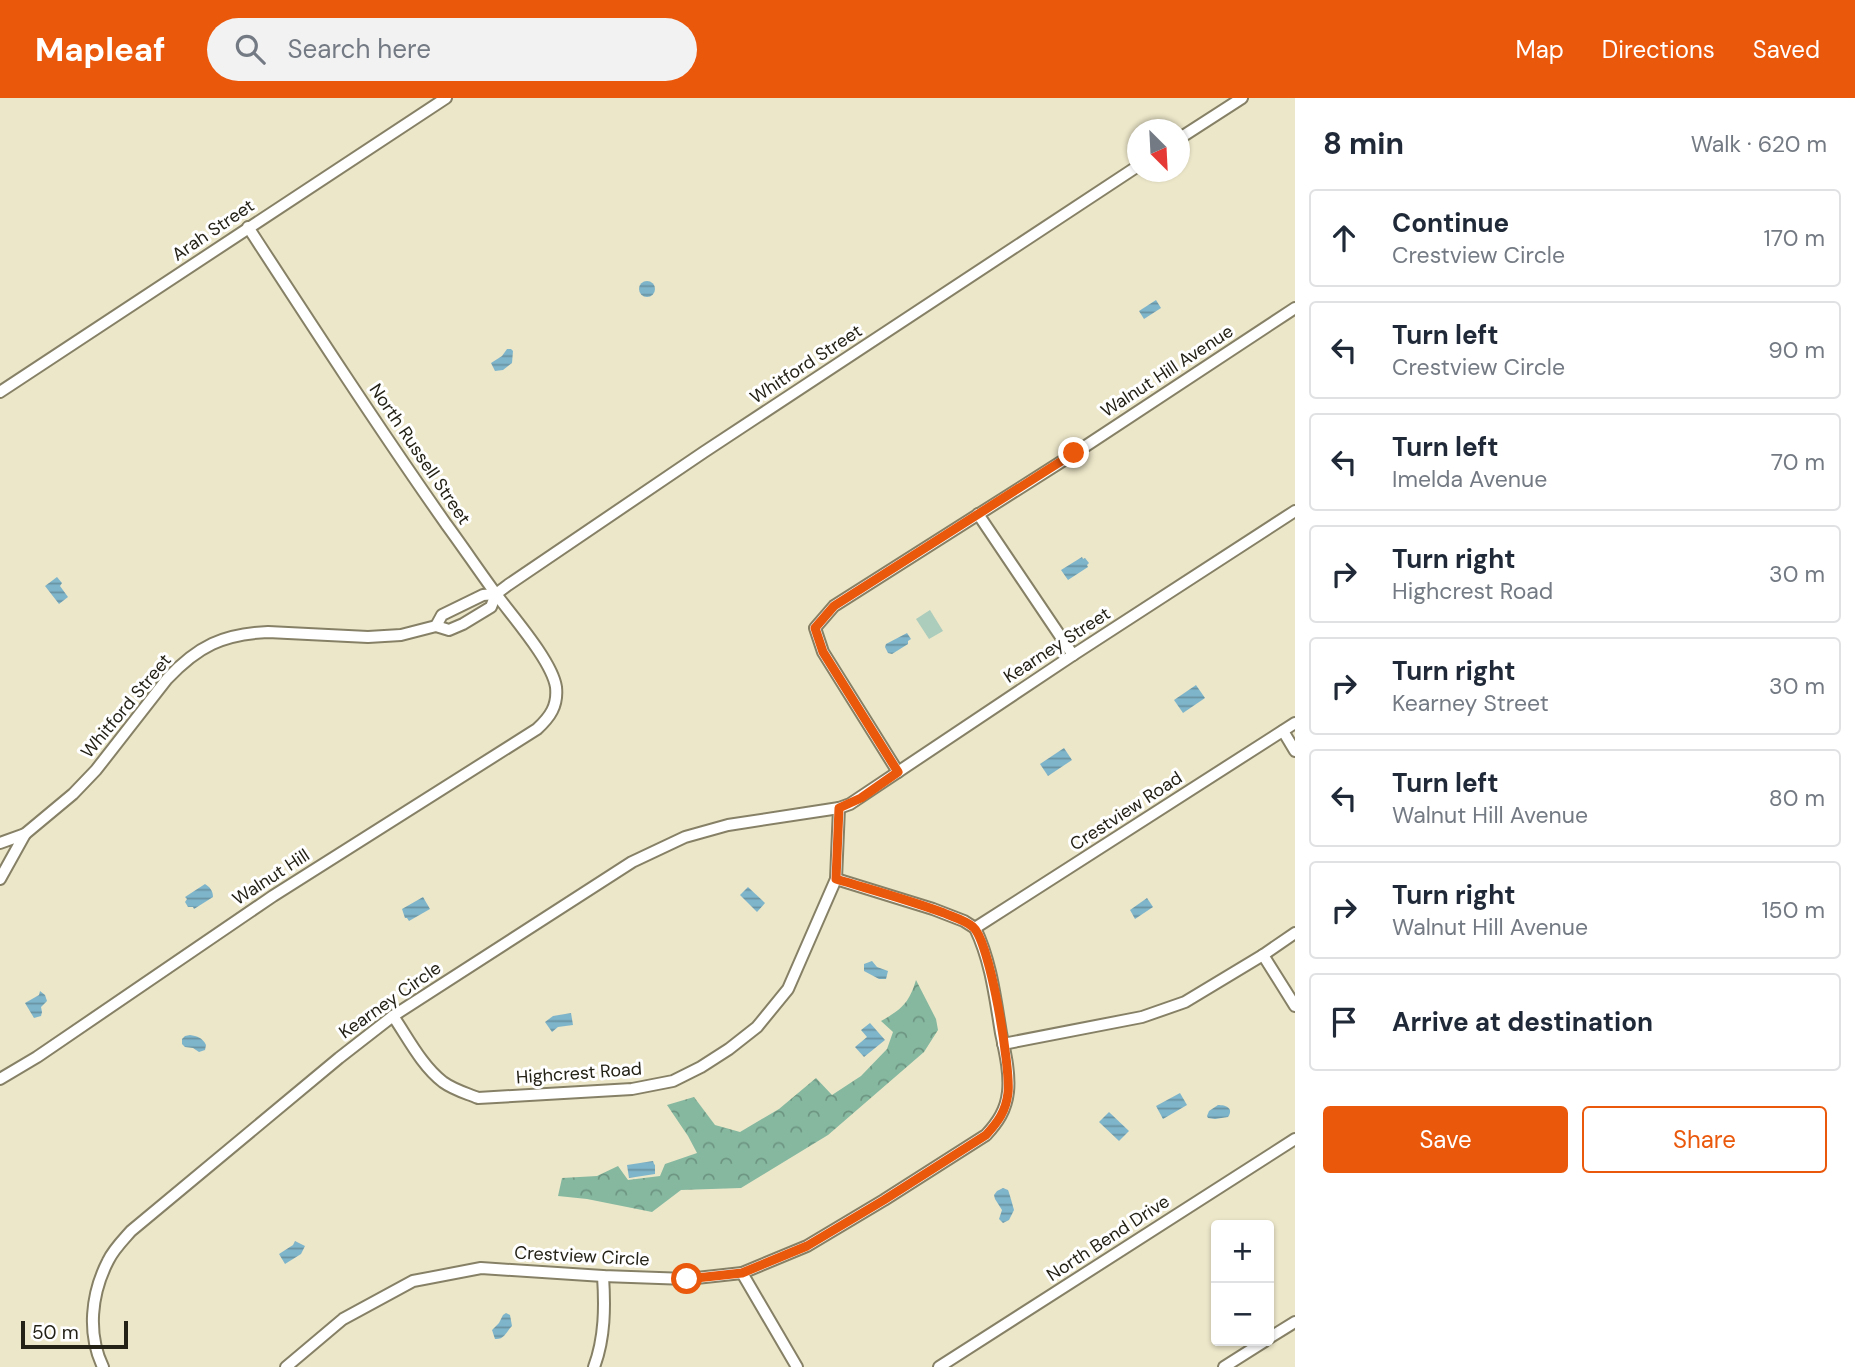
<!DOCTYPE html>
<html lang="en">
<head>
<meta charset="utf-8">
<style>
  :root { --surface:#fff; --page:#f2f2f3; --text:#1f2937; --muted:#747a83; --line:#e0e1e3; --accent:#ea580c }
  body { margin:0; font-family:"DM Sans",sans-serif; background:var(--page); color:var(--text) }
  .controls { position:absolute; right:21px; bottom:21px; display:grid; overflow:hidden; border-radius:7px; box-shadow:0 2px 5px #0004 }
  .controls button { width:63px; height:63px; display:grid; place-items:center; padding:0; border:0; border-bottom:2px solid var(--line); background:var(--surface); color:var(--text); font:35px sans-serif }
  .compass { position:absolute; left:1127px; top:21px; width:63px; height:63px; border-radius:50%; background:var(--surface); box-shadow:0 2px 5px #0004; rotate:156deg }
  .scale { position:absolute; left:21px; bottom:18px; width:107px; box-sizing:border-box; padding-left:7px; border:4px solid #242217; border-top:0; font-size:19px; line-height:24px; white-space:nowrap; color:#242217; -webkit-text-stroke:5px #fff; paint-order:stroke }
  .stop { position:absolute; width:21px; height:21px; margin:-16px; border:5px solid #ea580c; border-radius:50%; background:#fff }
  .stop.end { background:#ea580c; border-color:#fff; box-shadow:0 2px 7px #0008 }
  .list { margin:0; padding:0; list-style:none }
  h2 { display:flex; justify-content:space-between; align-items:center; height:91px; margin:0; padding:0 28px; font-size:30px }
  h2 small { font-size:23px; font-weight:400; color:var(--muted) }
  .list li { display:grid; grid-template-columns:46px 1fr auto; gap:21px; align-items:center; box-sizing:border-box; height:98px; margin:0 14px 14px; padding:0 14px; border:2px solid var(--line); border-radius:7px }
  .list b { display:block; font-size:26px; white-space:nowrap }
  .list p { margin:0; font-size:23px; white-space:nowrap; color:var(--muted) }
  .list em { font-size:23px; font-style:normal; color:var(--muted) }
  .actions { display:flex; gap:14px; padding:21px 28px }
  .actions a { flex:1; padding:16px 0; border:2px solid var(--accent); border-radius:7px; text-align:center; font-size:24px; color:var(--accent) }
  .actions .main { background:var(--accent); color:#fff }
  .icon { flex:none; width:38px; height:38px; fill:none; stroke:currentColor; stroke-width:2; stroke-linecap:round; stroke-linejoin:round }
  .map { position:relative; flex:none; width:1295px; height:1269px; overflow:hidden }
  header { display:flex; align-items:center; gap:42px; box-sizing:border-box; height:98px; padding:0 35px; background:var(--accent); color:#fff }
  header strong { font-size:33px }
  nav { display:flex; gap:38px; margin-inline-start:auto; font-size:24px }
  .search { width:490px; height:63px; background:var(--page); display:flex; align-items:center; gap:18px; box-sizing:border-box; padding:0 24px; border-radius:38px; color:var(--muted); font-size:26px }
  main { display:flex }
  aside { flex:1; background:var(--surface) }
  .map>svg:first-child { display:block }
  .green { fill:#acccbc }
  .forest { fill:url(#forest-crowns) }
  .water { fill:url(#water-rules) }
  .lines { fill:none; stroke-linecap:round; stroke-linejoin:round }
  .street-casing { stroke:#868166; stroke-width:14 }
  .street { stroke:#fff; stroke-width:10 }
  .route { stroke:#ea580c; stroke-width:9 }
  .labels { text-anchor:middle; stroke-width:6; stroke-linejoin:round; paint-order:stroke }
  .street-label { font-size:18px; fill:#242217; stroke:#fff }
</style>
</head>
<body>
<header>
<strong>Mapleaf</strong>
<div class="search"><svg class="icon" aria-label="search" viewBox="0 0 24 24"><circle cx="10" cy="10" r="6"/><path d="M15 15l6 6"/></svg>Search here</div>
<nav><a>Map</a><a>Directions</a><a>Saved</a></nav>
</header>
<main>
<div class="map">
<svg width="1295" height="1269" viewBox="0 0 1295 1269">
  <defs>
    <pattern id="forest-crowns" width="20" height="18" patternUnits="userSpaceOnUse" patternTransform="scale(1.75)"><rect width="20" height="18" fill="#86b8a0"/><path d="M2 6a3 3 0 1 1 6 0M12 15a3 3 0 1 1 6 0" fill="none" stroke="#6d9581"/></pattern>
    <pattern id="water-rules" width="6" height="5" patternUnits="userSpaceOnUse" patternTransform="scale(1.75)"><rect width="6" height="5" fill="#7fb5ca"/><path d="M0 2.5h6" fill="none" stroke="#6893a3"/></pattern>
  </defs>
  <rect width="100%" height="100%" fill="#ece7c9"/>
  <path class="green" d="M 930,512 L 943,533 L 929,541 L 916,521 Z"/>
  <path class="forest" d="M 916,882 L 936,921 L 938,932 L 924,954 L 828,1037 L 741,1090 L 681,1092 L 652,1114 L 587,1101 L 558,1098 L 562,1080 L 597,1078 L 618,1068 L 628,1082 L 660,1078 L 665,1066 L 697,1055 L 688,1038 L 667,1007 L 694,999 L 715,1027 L 740,1034 L 779,1011 L 816,980 L 832,997 L 861,978 L 887,951 L 893,934 L 881,923 C 902,911 909,905 916,882 Z"/>
  <g class="water">
    <circle cx="647" cy="191" r="8"/>
    <path d="M 1156,202 L 1161,210 L 1144,221 L 1139,213 Z"/>
    <path d="M 507,251 L 511,251 L 513,253 L 512,265 L 503,272 L 495,273 L 491,265 L 502,258 Z"/>
    <path d="M 1082,459 L 1083,461 L 1085,460 L 1089,465 L 1087,467 L 1088,469 L 1068,482 L 1061,472 Z"/>
    <path d="M 57,479 L 62,485 L 60,488 L 68,499 L 59,506 L 45,488 Z"/>
    <path d="M 907,535 L 911,541 L 908,543 L 908,546 L 892,556 L 888,555 L 885,549 L 886,546 Z"/>
    <path d="M 1196,587 L 1205,600 L 1183,615 L 1174,602 Z"/>
    <path d="M 1064,650 L 1072,662 L 1048,678 L 1040,666 Z"/>
    <path d="M 205,786 C 210,789 213,793 213,799 L 194,811 L 193,809 L 188,809 L 185,804 L 187,801 L 185,799 Z"/>
    <path d="M 748,789 L 765,805 L 757,814 L 740,797 Z"/>
    <path d="M 423,799 L 430,811 L 409,823 L 407,820 L 405,820 L 402,811 Z"/>
    <path d="M 1147,800 L 1153,809 L 1135,821 L 1130,812 Z"/>
    <path d="M 872,863 L 877,869 L 888,873 L 886,881 L 879,881 L 864,873 L 864,866 Z"/>
    <path d="M 40,893 L 45,897 L 47,903 L 41,909 L 42,914 L 41,918 L 34,920 L 25,905 L 39,897 Z"/>
    <path d="M 571,915 L 573,927 L 558,929 L 552,934 L 545,924 L 553,918 Z"/>
    <path d="M 870,925 L 885,942 L 864,959 L 855,949 L 867,939 L 861,932 Z"/>
    <path d="M 190,937 C 197,938 203,940 206,947 L 205,952 L 199,954 L 193,950 L 185,949 L 182,946 L 182,941 L 185,938 Z"/>
    <path d="M 1180,995 L 1187,1007 L 1163,1021 L 1156,1008 Z"/>
    <path d="M 1218,1007 C 1226,1007 1234,1010 1228,1019 L 1215,1021 L 1208,1020 L 1207,1018 L 1209,1013 Z"/>
    <path d="M 1109,1014 L 1129,1033 L 1119,1043 L 1099,1024 Z"/>
    <path d="M 653,1063 L 654,1066 L 655,1067 L 655,1076 L 629,1080 L 627,1067 Z"/>
    <path d="M 1003,1090 L 1008,1092 C 1009,1094 1013,1108 1014,1112 L 1009,1122 L 1003,1125 L 999,1121 L 1002,1112 L 995,1101 L 994,1097 L 997,1093 Z"/>
    <path d="M 295,1143 L 305,1148 L 301,1156 L 285,1166 L 279,1156 L 293,1147 Z"/>
    <path d="M 506,1215 L 510,1217 L 512,1228 C 506,1234 504,1242 495,1241 L 492,1232 L 499,1225 L 503,1217 Z"/>
  </g>
  <g class="lines">
    <g class="street-casing">
      <g id="street">
        <path d="M 1180,40 L 1242,0"/>
        <path d="M 0,294 L 446,0"/>
        <path d="M 978,416 L 1073,557"/>
        <path d="M 436,528 L 442,517 L 483,497 L 496,496"/>
        <path d="M 1283,633 L 1295,653"/>
        <path d="M 898,674 L 823,554 L 815,530 L 834,508 L 1075,355 L 1295,210"/>
        <path d="M 25,736 L 73,696 L 96,672 L 167,581 C 198,548 223,536 268,534 L 368,539 L 401,537 L 436,528 L 449,532 L 463,526 L 491,509 L 496,496 L 508,487 L 704,354 L 1138,68"/>
        <path d="M 0,745 L 25,736 L 0,781"/>
        <path d="M 836,781 L 933,811 L 964,823 L 975,830"/>
        <path d="M 975,830 L 1295,625"/>
        <path d="M 1263,857 L 1295,908"/>
        <path d="M 393,918 C 408,940 422,968 443,984 C 454,992 466,995 478,1000 L 632,991 L 673,983 L 701,969 L 729,951 L 757,929 L 788,891 L 836,781 L 839,710"/>
        <path d="M 1003,946 L 1142,919 L 1185,904 L 1263,857 L 1295,835"/>
        <path d="M 0,981 L 37,959 L 273,798 L 537,631 C 550,619 558,608 556,589 C 552,563 512,518 496,496 C 479,473 463,449 446,426 C 378,329 313,229 248,129"/>
        <path d="M 742,1175 L 797,1269"/>
        <path d="M 1269,1240 L 1295,1224"/>
        <path d="M 103,1269 C 87,1236 91,1196 108,1163 C 113,1152 123,1142 131,1133 L 339,960 L 393,918 L 632,764 L 685,739 L 728,727 L 839,710 L 850,706 L 1073,557 L 1295,413"/>
        <path d="M 286,1269 L 343,1221 L 413,1183 L 481,1170 L 603,1178 L 687,1181 L 742,1175 L 807,1148 L 884,1102 L 986,1037 C 998,1024 1006,1012 1008,994 C 1010,975 1005,954 1001,935 C 995,899 991,863 975,830"/>
        <path d="M 594,1269 C 605,1240 605,1208 603,1178"/>
        <path d="M 939,1269 L 1295,1041"/>
        <path d="M 1224,1269 L 1265,1243"/>
      </g>
    </g>
    <use href="#street" class="street"/>
  </g>
  <g class="lines">
    <path class="route" d="M 687,1181 L 742,1175 L 807,1148 L 884,1102 L 986,1037 C 998,1024 1006,1013 1008,995 C 1011,971 990,843 973,829 C 965,822 953,819 944,815 C 909,802 872,792 836,781 L 839,710 L 861,700 L 898,674 L 823,554 L 815,530 L 834,508 L 1074,355"/>
  </g>
  <g class="labels">
    <g class="street-label">
      <text transform="translate(213 132) rotate(-34)" y="6">Arah Street</text>
      <text transform="translate(806 266) rotate(-33)" y="6">Whitford Street</text>
      <text transform="translate(1167 273) rotate(-33)" y="6">Walnut Hill Avenue</text>
      <text transform="translate(420 356) rotate(56)" y="6">North Russell Street</text>
      <text transform="translate(1057 547) rotate(-33)" y="6">Kearney Street</text>
      <text transform="translate(126 608) rotate(-50)" y="6">Whitford Street</text>
      <text transform="translate(1126 713) rotate(-33)" y="6">Crestview Road</text>
      <text transform="translate(271 779) rotate(-33)" y="6">Walnut Hill</text>
      <text transform="translate(390 902) rotate(-35)" y="6">Kearney Circle</text>
      <text transform="translate(579 975) rotate(-4)" y="6">Highcrest Road</text>
      <text transform="translate(1108 1140) rotate(-33)" y="6">North Bend Drive</text>
      <text transform="translate(582 1158) rotate(3)" y="6">Crestview Circle</text>
    </g>
  </g>
</svg>
<div class="controls">
<button>+</button>
<button>−</button>
</div>
<svg class="compass" viewBox="-18 -18 36 36"><path d="M0-13l5 13h-10z" fill="#e53935"/><path d="M0 13l5-13h-10z" fill="#747a83"/></svg>
<div class="scale">50 m</div>
<div class="stop" style="left:687px;top:1181px"></div>
<div class="stop end" style="left:1074px;top:355px"></div>
</div>
<aside>
<h2>8 min<small>Walk · 620 m</small></h2>
<ul class="list">
<li><svg class="icon" aria-label="ahead" viewBox="0 0 24 24"><path d="M12 20V5M6 11l6-6 6 6"/></svg><div><b>Continue</b><p>Crestview Circle</p></div><em>170 m</em></li>
<li><svg class="icon" aria-label="left" viewBox="0 0 24 24"><path d="M17 20v-9H6M10 6l-5 5 5 5"/></svg><div><b>Turn left</b><p>Crestview Circle</p></div><em>90 m</em></li>
<li><svg class="icon" aria-label="left" viewBox="0 0 24 24"><path d="M17 20v-9H6M10 6l-5 5 5 5"/></svg><div><b>Turn left</b><p>Imelda Avenue</p></div><em>70 m</em></li>
<li><svg class="icon" aria-label="right" viewBox="0 0 24 24"><path d="M7 20v-9h11M14 6l5 5-5 5"/></svg><div><b>Turn right</b><p>Highcrest Road</p></div><em>30 m</em></li>
<li><svg class="icon" aria-label="right" viewBox="0 0 24 24"><path d="M7 20v-9h11M14 6l5 5-5 5"/></svg><div><b>Turn right</b><p>Kearney Street</p></div><em>30 m</em></li>
<li><svg class="icon" aria-label="left" viewBox="0 0 24 24"><path d="M17 20v-9H6M10 6l-5 5 5 5"/></svg><div><b>Turn left</b><p>Walnut Hill Avenue</p></div><em>80 m</em></li>
<li><svg class="icon" aria-label="right" viewBox="0 0 24 24"><path d="M7 20v-9h11M14 6l5 5-5 5"/></svg><div><b>Turn right</b><p>Walnut Hill Avenue</p></div><em>150 m</em></li>
<li><svg class="icon" aria-label="arrive" viewBox="0 0 24 24"><path d="M6 21V4h12l-3 4 3 4H6"/></svg><div><b>Arrive at destination</b></div></li>
</ul>
<div class="actions"><a class="main">Save</a><a>Share</a></div>
</aside>
</main>
</body>
</html>
